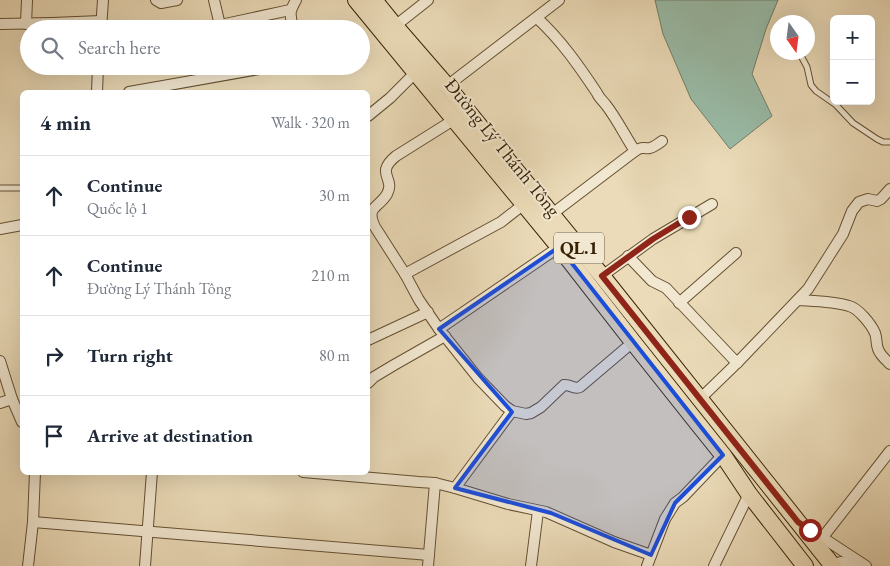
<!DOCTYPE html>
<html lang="en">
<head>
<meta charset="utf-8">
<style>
  :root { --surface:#fff; --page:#f2f2f3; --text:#1f2937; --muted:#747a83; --line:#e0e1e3 }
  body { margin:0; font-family:"EB Garamond",serif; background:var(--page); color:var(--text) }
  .controls { position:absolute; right:15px; top:15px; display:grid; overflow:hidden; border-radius:8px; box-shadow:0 5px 20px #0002 }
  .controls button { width:45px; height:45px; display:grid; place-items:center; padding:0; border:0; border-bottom:1px solid var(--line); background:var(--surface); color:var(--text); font:25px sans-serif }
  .compass { position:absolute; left:770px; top:15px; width:45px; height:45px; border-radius:50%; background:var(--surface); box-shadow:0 5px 20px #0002; rotate:166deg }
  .stop { position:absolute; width:15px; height:15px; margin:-11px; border:4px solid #8f2418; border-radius:50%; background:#fff }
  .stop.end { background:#8f2418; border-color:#fff; box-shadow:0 1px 5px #0008 }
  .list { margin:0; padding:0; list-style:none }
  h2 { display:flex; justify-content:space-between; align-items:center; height:65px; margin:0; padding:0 20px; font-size:21px }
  h2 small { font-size:16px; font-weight:400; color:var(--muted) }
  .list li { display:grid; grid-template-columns:32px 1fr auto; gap:15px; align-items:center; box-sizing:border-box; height:80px; padding:0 20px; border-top:1px solid var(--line) }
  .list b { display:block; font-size:19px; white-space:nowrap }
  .list p { margin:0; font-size:16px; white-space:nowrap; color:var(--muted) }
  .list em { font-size:16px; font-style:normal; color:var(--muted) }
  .icon { flex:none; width:28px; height:28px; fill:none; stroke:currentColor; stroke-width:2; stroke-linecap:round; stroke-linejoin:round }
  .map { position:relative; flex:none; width:890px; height:566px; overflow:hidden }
  .search { position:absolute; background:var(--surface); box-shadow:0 5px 20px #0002; left:20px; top:20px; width:350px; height:55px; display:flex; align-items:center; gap:12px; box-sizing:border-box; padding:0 18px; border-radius:28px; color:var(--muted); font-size:19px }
  .panel { position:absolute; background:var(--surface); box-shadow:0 5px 20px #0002; left:20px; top:90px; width:350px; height:385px; border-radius:8px }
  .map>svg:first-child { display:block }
  .water { fill:#99bca8; stroke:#727e67 }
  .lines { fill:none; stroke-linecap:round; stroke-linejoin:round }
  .service-casing { stroke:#655032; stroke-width:7 }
  .minor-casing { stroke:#655032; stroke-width:12 }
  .primary-casing { stroke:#382205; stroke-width:18 }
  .service { stroke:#f2e8d1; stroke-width:5 }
  .minor { stroke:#f2e8d1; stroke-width:10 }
  .primary { stroke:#ebdbb8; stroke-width:16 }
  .route { stroke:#8f2418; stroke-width:6 }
  .marked { fill:#1d4ed8; fill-opacity:0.2; stroke:#1d4ed8; stroke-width:4; stroke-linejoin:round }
  .labels { text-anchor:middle; stroke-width:4; stroke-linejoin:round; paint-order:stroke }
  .shield { fill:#f2e8d1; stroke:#705d42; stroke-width:1 }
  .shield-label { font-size:18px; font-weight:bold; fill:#382205 }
  .street-label { font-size:19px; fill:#382205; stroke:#f2e8d1 }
</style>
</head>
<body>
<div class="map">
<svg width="890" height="566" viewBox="0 0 890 566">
  <rect width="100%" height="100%" fill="#ebdbb8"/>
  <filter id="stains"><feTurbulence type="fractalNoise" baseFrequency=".004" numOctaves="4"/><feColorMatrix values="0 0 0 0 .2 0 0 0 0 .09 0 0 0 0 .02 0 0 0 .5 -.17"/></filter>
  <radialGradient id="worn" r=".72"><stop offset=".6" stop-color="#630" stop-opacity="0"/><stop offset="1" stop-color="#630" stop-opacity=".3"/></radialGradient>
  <path class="water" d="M 655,0 L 778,0 L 766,29 L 752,74 L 772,116 L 730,149 L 691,99 L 663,34 Z"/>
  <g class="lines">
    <g class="service-casing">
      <g id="service">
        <path d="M 799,52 L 807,67 L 811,85 L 816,91 L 836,105 L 853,123 L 877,139 L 883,142 L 890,142"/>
        <path d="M 0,188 L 22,188"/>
      </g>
    </g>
    <g class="minor-casing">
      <g id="minor">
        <path d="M 156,0 L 161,3 L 177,0"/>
        <path d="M 214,0 L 219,21 L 221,24 L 225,24 L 290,10"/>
        <path d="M 537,18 C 561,40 579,66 597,93 C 599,98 603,101 606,105 C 617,119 625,136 635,151"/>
        <path d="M 0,24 L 52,23 L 101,21"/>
        <path d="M 26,24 L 27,0"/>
        <path d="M 395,26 L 428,0"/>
        <path d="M 101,29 L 103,0"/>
        <path d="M 292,29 C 292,13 287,16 296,0"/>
        <path d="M 447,86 L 559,0"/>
        <path d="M 97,92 L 98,66"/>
        <path d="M 129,92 L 276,66"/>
        <path d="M 368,116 L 390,98 L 416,72"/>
        <path d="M 455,119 L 396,156 C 374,174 396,178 387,194 C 379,208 365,206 375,227 L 405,274 L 419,300 L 439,329 L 478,378 L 505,406 L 512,411 L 526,414 L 531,413 L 541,407 L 564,385 C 570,384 574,390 580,387 L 633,342"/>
        <path d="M 552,214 L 635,151 C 643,146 642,149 650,148 C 654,147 658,144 662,141"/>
        <path d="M 0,229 L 22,225"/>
        <path d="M 628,256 L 652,281 L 666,288 L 737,363"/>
        <path d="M 405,274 L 501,222 L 524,204"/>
        <path d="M 602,276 L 653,239 L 712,204"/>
        <path d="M 798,300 C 814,301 833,301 849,306 C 858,308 871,324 875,333 C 877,338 876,344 878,349 C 880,355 885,359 890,364"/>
        <path d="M 679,303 L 736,253"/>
        <path d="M 439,329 L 559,247"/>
        <path d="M 368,340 L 428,312"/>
        <path d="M 0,361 L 12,399 L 22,422"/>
        <path d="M 368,383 L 374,377 L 394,365 L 445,336"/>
        <path d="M 705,394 L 737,363 L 808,289 L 843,234 L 852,211 L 859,202 L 868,199 L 877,201 L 881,199 L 890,189"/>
        <path d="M 0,403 L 12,399"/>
        <path d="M 303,472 L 419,482 L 435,483 L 455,488 L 508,504 L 546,512 L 614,542 L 651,555"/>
        <path d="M 455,488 L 512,411"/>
        <path d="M 33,522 L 429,555"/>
        <path d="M 817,534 L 866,566"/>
        <path d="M 823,537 L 890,451"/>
        <path d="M 832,565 L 841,562 L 861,566"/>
        <path d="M 28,566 L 33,522 L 35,472"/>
        <path d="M 145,566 L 152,472"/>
        <path d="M 428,566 L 435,483"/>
        <path d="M 531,566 L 538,511"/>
        <path d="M 647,566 L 665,519 L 675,503 L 683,497 L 723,455"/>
        <path d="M 714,566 L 749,494"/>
      </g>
    </g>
    <g class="primary-casing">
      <g id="primary">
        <path d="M 356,0 L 559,247 L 633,342 L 695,420 L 723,455 L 749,494 L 805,566"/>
        <path d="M 374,0 L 395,26 L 447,86 L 602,276 L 833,566"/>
      </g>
    </g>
    <use href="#service" class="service"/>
    <use href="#minor" class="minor"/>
    <use href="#primary" class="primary"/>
  </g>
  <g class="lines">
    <path class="route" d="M 689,217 L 653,239 L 602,276 L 798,522 L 810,530"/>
  </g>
  <path class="marked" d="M 559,247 L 723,455 L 675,503 L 651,555 L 551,513 L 455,488 L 512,412 L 439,329 Z"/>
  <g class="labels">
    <rect class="shield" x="554" y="232.5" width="50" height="31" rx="4"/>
    <g class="shield-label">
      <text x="579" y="254">QL.1</text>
    </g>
    <g class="street-label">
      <text transform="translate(503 147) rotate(51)" y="7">Đường Lý Thánh Tông</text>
    </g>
  </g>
  <rect width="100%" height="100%" filter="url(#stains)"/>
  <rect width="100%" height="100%" fill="url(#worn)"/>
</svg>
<div class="controls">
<button>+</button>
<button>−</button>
</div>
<svg class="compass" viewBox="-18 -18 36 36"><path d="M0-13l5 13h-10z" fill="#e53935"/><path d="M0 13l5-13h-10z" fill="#747a83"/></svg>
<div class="stop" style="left:810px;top:530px"></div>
<div class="stop end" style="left:689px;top:217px"></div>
<div class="search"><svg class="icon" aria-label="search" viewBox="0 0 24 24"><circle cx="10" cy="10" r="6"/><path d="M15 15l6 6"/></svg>Search here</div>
<section class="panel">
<h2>4 min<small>Walk · 320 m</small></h2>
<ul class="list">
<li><svg class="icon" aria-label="ahead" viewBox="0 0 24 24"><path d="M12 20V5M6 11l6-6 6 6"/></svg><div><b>Continue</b><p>Quốc lộ 1</p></div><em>30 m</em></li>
<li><svg class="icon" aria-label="ahead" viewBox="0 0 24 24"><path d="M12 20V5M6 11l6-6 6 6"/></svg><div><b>Continue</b><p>Đường Lý Thánh Tông</p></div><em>210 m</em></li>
<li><svg class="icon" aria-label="right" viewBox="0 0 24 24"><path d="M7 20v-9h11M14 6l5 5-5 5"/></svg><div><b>Turn right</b></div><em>80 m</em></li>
<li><svg class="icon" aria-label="arrive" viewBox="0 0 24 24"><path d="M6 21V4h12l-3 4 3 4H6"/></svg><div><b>Arrive at destination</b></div></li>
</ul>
</section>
</div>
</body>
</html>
